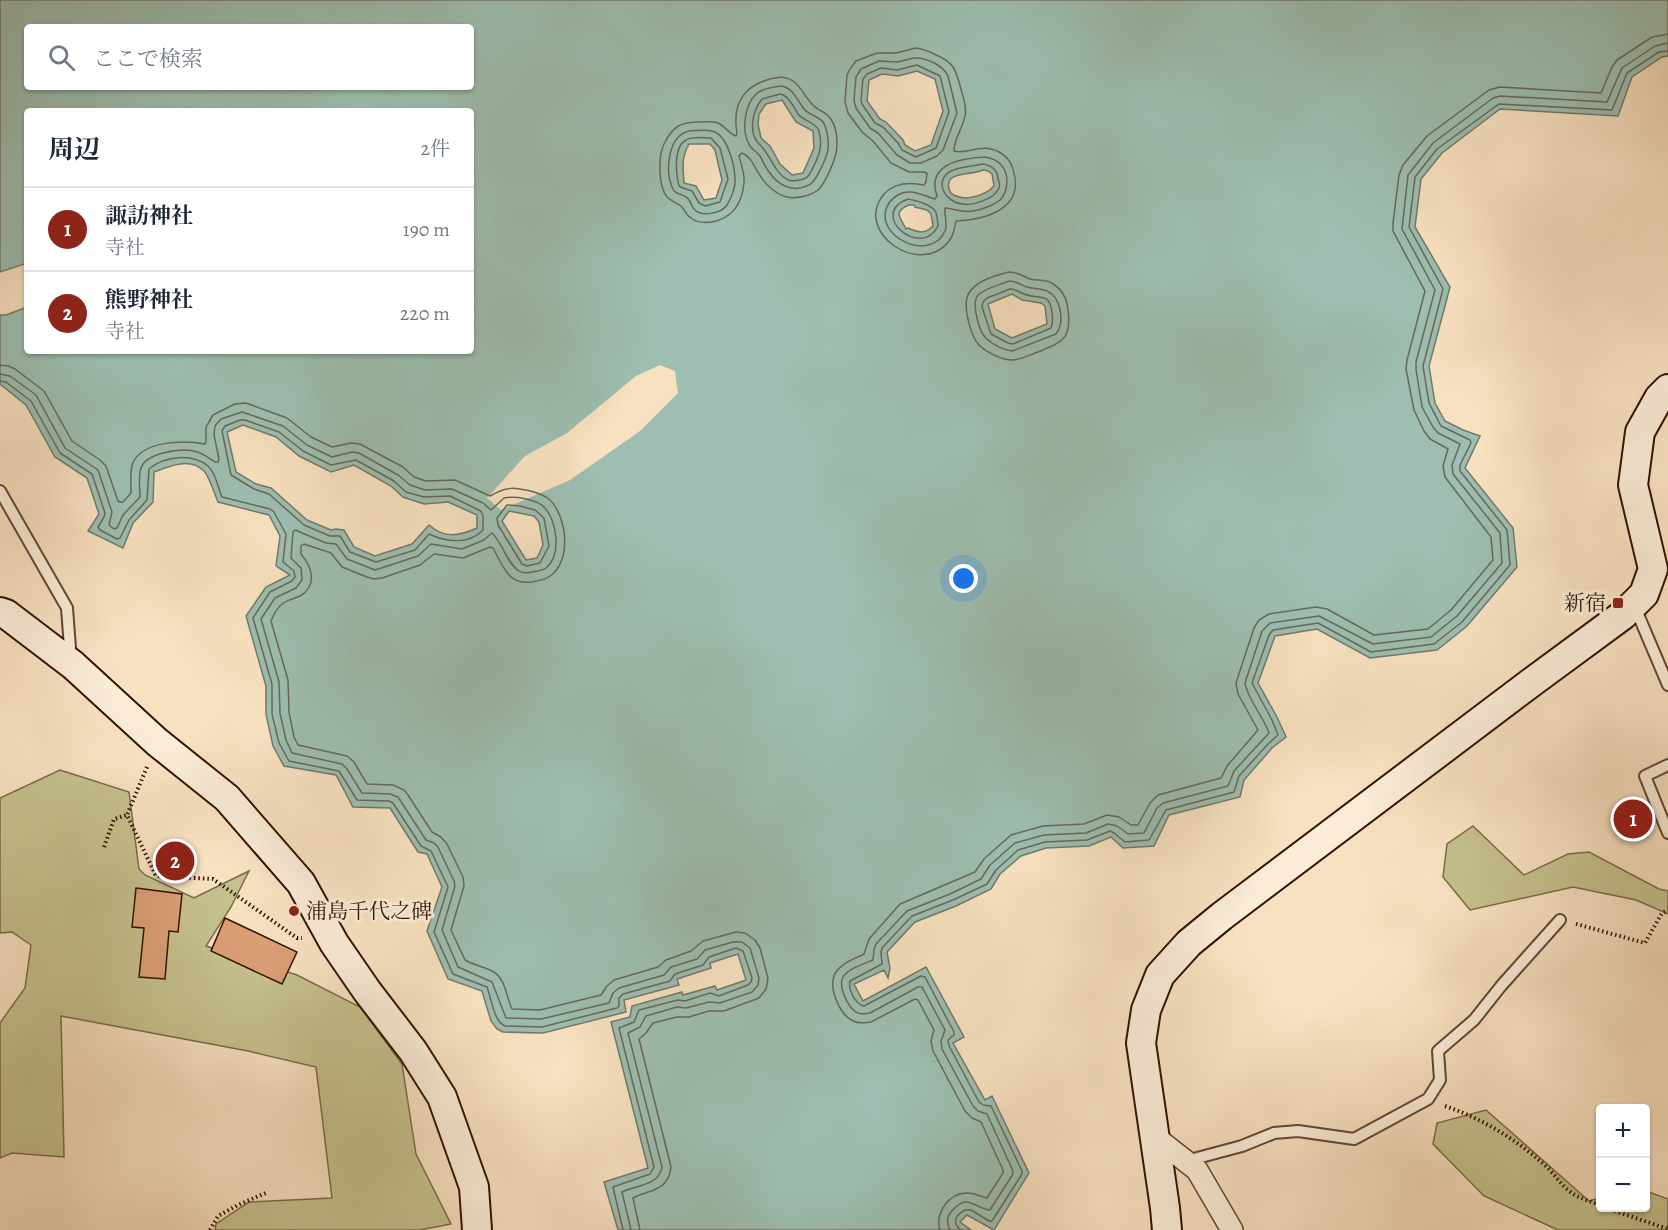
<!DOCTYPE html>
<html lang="ja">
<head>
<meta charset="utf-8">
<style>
  :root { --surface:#fff; --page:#f6f6f7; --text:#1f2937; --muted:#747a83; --line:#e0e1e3; --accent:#8f2418 }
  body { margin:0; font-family:Alegreya,"Noto Serif JP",serif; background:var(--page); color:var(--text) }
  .controls { position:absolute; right:18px; bottom:18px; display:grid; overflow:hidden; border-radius:6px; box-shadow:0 2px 4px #0004 }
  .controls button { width:54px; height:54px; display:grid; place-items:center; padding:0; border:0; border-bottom:2px solid var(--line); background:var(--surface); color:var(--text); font:30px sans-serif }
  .you { position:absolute; left:964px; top:579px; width:21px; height:21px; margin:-15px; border:4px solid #fff; border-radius:50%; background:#1a73e8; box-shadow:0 0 0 9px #1a73e833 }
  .badge { display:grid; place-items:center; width:39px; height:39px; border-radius:50%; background:var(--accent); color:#fff; font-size:20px; font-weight:700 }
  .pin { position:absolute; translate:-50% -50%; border:3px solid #fff; box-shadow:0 2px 6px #0006 }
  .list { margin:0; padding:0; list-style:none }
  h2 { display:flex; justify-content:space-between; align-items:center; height:78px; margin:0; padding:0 24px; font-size:26px }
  h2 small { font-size:20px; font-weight:400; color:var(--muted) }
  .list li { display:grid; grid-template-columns:39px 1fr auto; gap:18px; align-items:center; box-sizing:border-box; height:84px; padding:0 24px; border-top:2px solid var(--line) }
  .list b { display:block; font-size:22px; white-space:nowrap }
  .list p { margin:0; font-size:20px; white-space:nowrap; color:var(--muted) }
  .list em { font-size:20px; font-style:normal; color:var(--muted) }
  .icon { flex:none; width:33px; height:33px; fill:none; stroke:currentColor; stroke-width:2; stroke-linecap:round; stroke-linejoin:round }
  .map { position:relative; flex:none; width:1668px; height:1230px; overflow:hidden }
  .search { position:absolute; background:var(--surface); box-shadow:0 2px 4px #0004; left:24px; top:24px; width:450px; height:66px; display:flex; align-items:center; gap:15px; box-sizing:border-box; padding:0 21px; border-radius:6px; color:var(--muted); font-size:22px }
  .panel { position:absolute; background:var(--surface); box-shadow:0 2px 4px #0004; left:24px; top:108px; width:450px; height:246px; border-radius:6px }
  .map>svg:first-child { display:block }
  .green { fill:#c5c18d; stroke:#7b6a48; stroke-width:1.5 }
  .water { fill:#9dbeb0; stroke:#72796b; stroke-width:1.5; fill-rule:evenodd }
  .pier { fill:#f8e1c1 }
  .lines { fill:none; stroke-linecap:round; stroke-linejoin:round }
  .shore { stroke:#67685a; stroke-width:1.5 }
  .building { fill:#db9e76; stroke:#311203; stroke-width:1.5 }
  .lane-casing { stroke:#634632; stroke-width:14 }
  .street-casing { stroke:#634632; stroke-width:24 }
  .secondary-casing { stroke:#311203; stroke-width:32 }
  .path { stroke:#311203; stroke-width:4; stroke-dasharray:1.5 3; stroke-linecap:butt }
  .lane { stroke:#faecd7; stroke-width:10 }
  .street { stroke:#faecd7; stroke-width:21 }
  .secondary { stroke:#faecd7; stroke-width:28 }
  .poi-dot { fill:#8f2418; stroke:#faecd7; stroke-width:2 }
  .labels { text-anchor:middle; stroke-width:6; stroke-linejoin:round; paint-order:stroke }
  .poi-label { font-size:21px; fill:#311203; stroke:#faecd7; text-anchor:end }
</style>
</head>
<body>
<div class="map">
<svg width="1668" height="1230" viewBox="0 0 1668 1230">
  <rect width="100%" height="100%" fill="#f8e1c1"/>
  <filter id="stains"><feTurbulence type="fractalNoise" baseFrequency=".00333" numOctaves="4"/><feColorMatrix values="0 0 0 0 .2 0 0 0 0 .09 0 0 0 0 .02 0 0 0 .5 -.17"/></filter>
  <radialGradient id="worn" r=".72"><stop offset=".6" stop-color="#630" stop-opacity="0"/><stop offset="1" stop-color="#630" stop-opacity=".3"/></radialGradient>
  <g class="green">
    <path d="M 60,770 L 129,792 L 139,869 L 145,875 L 194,898 L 249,871 L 231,907 L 206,946 L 297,975 L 360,1007 L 402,1064 L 416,1154 L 451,1224 L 420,1230 L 215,1230 L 216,1224 L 249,1202 L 332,1198 L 316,1067 L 248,1051 L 61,1016 L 64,1157 L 12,1153 L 0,1158 L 0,1023 L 25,988 L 31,945 L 12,932 L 0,933 L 0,798 Z"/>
    <path d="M 1473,826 L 1524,875 L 1568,854 L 1589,852 L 1659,889 L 1668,891 L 1668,914 L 1636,900 L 1573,887 L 1470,910 L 1443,877 L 1447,844 Z"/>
    <path d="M 1486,1110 L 1589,1201 L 1600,1198 L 1600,1208 L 1646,1208 L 1646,1191 L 1668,1199 L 1668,1230 L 1558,1230 L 1484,1196 L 1433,1144 L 1437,1123 Z"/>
  </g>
  <path class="water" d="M 0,0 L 1668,0 L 1668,56 L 1662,57 L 1632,77 L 1618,116 L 1500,109 L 1442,153 L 1421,179 L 1415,227 L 1450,287 L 1429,366 L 1435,403 L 1445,421 L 1463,430 L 1480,436 L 1465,468 L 1513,528 L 1517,567 L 1467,626 L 1437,650 L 1370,658 L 1317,629 L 1275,636 L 1258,683 L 1277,717 L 1286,737 L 1272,748 L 1244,780 L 1240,797 L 1169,815 L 1154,846 L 1123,848 L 1111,837 L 1089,846 L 1046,848 L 1021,856 L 1000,874 L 991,889 L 956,906 L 915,922 L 887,952 L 890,968 L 888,978 L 884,970 L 854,984 L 863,1001 L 926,967 L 964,1037 L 953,1043 L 985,1100 L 992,1096 L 1029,1173 L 994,1230 L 967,1215 L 960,1222 L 971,1230 L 618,1230 L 604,1182 L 648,1168 L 611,1022 L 630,1017 L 632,1006 L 682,992 L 683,995 L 715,986 L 717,990 L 746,980 L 738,954 L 710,963 L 711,968 L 677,979 L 679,985 L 624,1000 L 626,1012 L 543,1033 L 503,1032 L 497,1029 L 491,1021 L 482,991 L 448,979 L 427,931 L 442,887 L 427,854 L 418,852 L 390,808 L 353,807 L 336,775 L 284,766 L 273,746 L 266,714 L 266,686 L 246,616 L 266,587 L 290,575 L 276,566 L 280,536 L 269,515 L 218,502 C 215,495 209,476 204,471 C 190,457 169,466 154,472 L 153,502 L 133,523 L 123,548 L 88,531 L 99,514 L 87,478 L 55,457 L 26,405 L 0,384 L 0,315 L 6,315 L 27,307 L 27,351 L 471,351 L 471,111 L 27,111 L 27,266 L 24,264 L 0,272 ZM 27,27 L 471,27 L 471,87 L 27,87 ZM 917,71 L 935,79 L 943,111 L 931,145 L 915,151 L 905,145 L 903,140 L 886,122 L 880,119 L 867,101 L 869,80 L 882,74 L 898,76 ZM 782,100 L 796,122 L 813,131 L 814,148 L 803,173 L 792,175 L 780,164 L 770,146 L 761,138 L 758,124 L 759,114 L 766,104 ZM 689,144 L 710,144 L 715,150 L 722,180 L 716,198 L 704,200 L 696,186 L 684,183 C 683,166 681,159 689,144 ZM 983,170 L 988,171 L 992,174 L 994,186 C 986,195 967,201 956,196 C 947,193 945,179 956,176 C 964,173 974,174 983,170 ZM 909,205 L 914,205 L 915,207 L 927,210 L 931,214 L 933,226 C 925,234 919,233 908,228 L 906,229 C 901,218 892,212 909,205 ZM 1012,294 L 1022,300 L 1041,303 L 1045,306 L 1047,324 L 1012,338 L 995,329 L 988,304 ZM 243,425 L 276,437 L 299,456 L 331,472 L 354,465 L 391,486 L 403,497 L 424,504 L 448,502 L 477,515 L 477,528 C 459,536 445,539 429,525 L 412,544 L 375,556 L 354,547 L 344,530 L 336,529 L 331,530 L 307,520 L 271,488 L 256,484 L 236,472 L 227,432 ZM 509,511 L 534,516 L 539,522 L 543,545 L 537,558 L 526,560 L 502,521 Z"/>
  <path class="pier" d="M 660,365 L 675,371 L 678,393 L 640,431 L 570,480 L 501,510 L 487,498 L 525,456 L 567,433 L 636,376 Z"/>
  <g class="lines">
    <g class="shore">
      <path d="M 916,48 C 923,49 928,51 934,54 C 956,63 956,71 962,93 C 964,100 967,108 965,116 C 963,128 954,138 954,151 C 968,155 982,142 999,152 C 1010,158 1013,166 1015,178 C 1020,211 982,220 956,221 C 955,227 954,233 951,238 C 924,281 850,232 885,193 C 896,182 910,182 924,185 L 926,182 L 927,173 L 924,172 L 909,172 L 891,163 L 873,141 L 862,132 L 848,113 L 845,102 L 847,75 L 850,69 L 856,61 L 877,53 L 896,53 Z"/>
      <path d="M 914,58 C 925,57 943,65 948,76 L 957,113 L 943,150 L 937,156 L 921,163 L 910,163 L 897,155 L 878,133 L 870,128 L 856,108 L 854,100 L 856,77 L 861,69 L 879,61 L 897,62 Z"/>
      <path d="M 917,65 L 940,76 L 949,112 L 936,148 L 916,157 L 902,150 L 898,143 L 883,127 L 875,123 L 862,104 L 861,100 L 863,79 L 867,74 L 881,68 L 897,70 Z"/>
      <path d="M 781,77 C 799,79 801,92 811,103 C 817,111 827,111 832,121 C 837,129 838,144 836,153 C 834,162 825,184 818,190 C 810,196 796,199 787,197 C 777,195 766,185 761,177 C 754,168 753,158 742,153 L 739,156 C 741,164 745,174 744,183 C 742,204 733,218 712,222 C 705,223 697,223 691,218 C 686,215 685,211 682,207 C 678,203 672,202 667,197 C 658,186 658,156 664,144 C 673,126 680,122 700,122 C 706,122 712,121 718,123 C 725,126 729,134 736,136 L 737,133 C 731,100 748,81 781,77 Z"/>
      <path d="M 782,86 C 794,89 797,100 804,109 C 809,115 818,116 823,122 C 827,128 829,142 828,149 C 827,157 816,182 809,185 C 793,193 779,186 769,172 C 765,167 763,161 760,156 C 757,152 753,150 750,146 C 741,132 744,106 756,94 C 762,88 775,87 782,86 Z"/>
      <path d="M 780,94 C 789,96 793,106 798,114 C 803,121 816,122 819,131 C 820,135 821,144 820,149 C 820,154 810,176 806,178 C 802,180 792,182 788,180 C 774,173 771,155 760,145 C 747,133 753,110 762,99 Z"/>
      <path d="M 689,131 C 697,131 709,128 717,133 C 728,140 735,166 735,179 C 736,186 731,199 727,205 C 721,214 701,217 694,209 C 691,205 690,199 686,197 C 680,193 675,195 672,187 C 665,170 668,136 689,131 Z"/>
      <path d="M 711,138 L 720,148 L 728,179 L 720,202 L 705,206 L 699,203 L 692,191 L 683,188 L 679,186 C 676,174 673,147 686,140 C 692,136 704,138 711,138 Z"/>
      <path d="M 985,157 C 991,158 997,160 1001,165 C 1010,174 1008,192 1000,200 C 994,205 981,210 973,211 C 963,213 955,209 945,208 C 944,215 948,224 945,231 C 930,265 869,234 889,203 C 893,197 901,192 908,192 C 918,191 926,197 935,199 L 937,196 C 926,164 961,158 985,157 Z"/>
      <path d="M 983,164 C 992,166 997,169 998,179 C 999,181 1000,185 999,188 C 995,199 972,206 962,204 C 945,202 933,181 951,171 C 959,167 974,166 983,164 Z"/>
      <path d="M 908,199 C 914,200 917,201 923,203 C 937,209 937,212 938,226 C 921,260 867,214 908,199 Z"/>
      <path d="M 1009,272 C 1018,272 1022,276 1030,279 C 1038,281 1046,279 1053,284 C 1063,290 1067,298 1068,310 C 1072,339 1062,342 1038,352 C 1029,355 1020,360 1012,360 C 1002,360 986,352 979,345 C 970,335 962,304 969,293 C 976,281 996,275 1009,272 Z"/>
      <path d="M 1009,281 C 1017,281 1020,285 1027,287 C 1033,289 1040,288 1047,291 C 1061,297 1065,322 1056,334 L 1012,351 C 1004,350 993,345 987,339 C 979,333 971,303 978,295 C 985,288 1000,285 1009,281 Z"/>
      <path d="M 1010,289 C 1016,289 1018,292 1024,294 C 1039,300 1050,291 1052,313 C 1053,319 1053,322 1051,328 L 1013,344 L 1008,343 L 991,334 L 982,307 L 983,302 L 987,298 Z"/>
      <path d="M 0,365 L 8,366 L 15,369 L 44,391 L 72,441 L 100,460 L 106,466 L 118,501 L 120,502 L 123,502 L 131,493 C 131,484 130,474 132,465 C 141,440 184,440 205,444 L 206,441 L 206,427 L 213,415 L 235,404 L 246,403 L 287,418 L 311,437 L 332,447 L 351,443 L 360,444 L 403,467 L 414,477 L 426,481 L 455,480 L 490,496 C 507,486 514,487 534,492 C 540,494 546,496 550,500 C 567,517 572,561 550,576 C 545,580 538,581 532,582 C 524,583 516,582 510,576 C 503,569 498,557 493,548 L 490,547 L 463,558 L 434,554 L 420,565 L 382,578 L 374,579 L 367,577 L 342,567 L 331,553 L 304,544 L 301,546 L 301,554 C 312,567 318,585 300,596 C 294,599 287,600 282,604 C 277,608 273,616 271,621 L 288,680 L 289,712 L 294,737 L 298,745 L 347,756 L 354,762 L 367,784 L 393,785 L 404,790 L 408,795 L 432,832 L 441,837 L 447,844 L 463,877 L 464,886 L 451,930 L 465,960 C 473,965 483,966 492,971 C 506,978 506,997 512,1009 L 540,1010 L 601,995 L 607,986 L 614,980 L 658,967 L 666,960 L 691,951 L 703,941 L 736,932 L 745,933 L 755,940 L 760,948 L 768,978 L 766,989 L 759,998 L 724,1011 L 709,1011 L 689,1017 L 677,1017 L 653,1023 L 646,1033 L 639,1039 L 671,1167 C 668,1192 650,1189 633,1198 L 640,1230"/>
      <path d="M 0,374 L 10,376 L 36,395 L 65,448 L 98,470 L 112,512 L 109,525 L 114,529 L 117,528 L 123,515 L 140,497 C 140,488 138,477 141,468 C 146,453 180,448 194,451 C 201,452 209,458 215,462 L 218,462 L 219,459 L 214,435 L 215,426 L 221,419 L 242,412 L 283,426 L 307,445 L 332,457 L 352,452 L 359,453 L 398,475 L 410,485 L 425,490 L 452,489 L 483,503 L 491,510 L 504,498 C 515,496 536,499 544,507 C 557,520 562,555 546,568 C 542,571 537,571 533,572 C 528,573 523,574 519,571 C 508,565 502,542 492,533 L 484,540 L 462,549 L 431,544 L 418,556 L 375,570 L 347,559 L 336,544 L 326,543 L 295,530 L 293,532 L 291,558 L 301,568 L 302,580 L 296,588 L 275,598 L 261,619 L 279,682 L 280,713 L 286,740 L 292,753 L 342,764 L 347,769 L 362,793 L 390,794 L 398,797 L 426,840 L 434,843 L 438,847 L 454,881 L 455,886 L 442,930 L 458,967 L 492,982 L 506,1018 L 541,1019 L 609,1003 L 613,993 L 619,988 L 664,975 L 671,967 L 697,959 L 705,950 L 733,942 L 742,942 L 750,948 L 759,978 L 758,985 L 752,992 L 720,1003 L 709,1002 L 686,1008 L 677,1007 L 646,1016 L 640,1027 L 628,1033 L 662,1167 C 659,1186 636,1185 622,1192 L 631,1230"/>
      <path d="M 0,381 L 6,382 L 31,401 L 60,453 L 92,474 L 105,513 L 104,517 L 98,527 L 100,530 L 117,539 L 120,538 L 129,520 L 147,500 L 149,469 C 164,456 192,453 208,466 C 216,473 218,488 222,497 L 270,509 L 274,512 L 286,534 L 283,562 L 294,571 L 295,577 L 292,581 L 270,592 L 253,618 L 272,684 L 272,714 L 279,743 L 289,761 L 339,771 L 357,800 L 389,801 L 393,803 L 421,846 L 431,851 L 448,887 L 434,932 L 453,974 L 487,987 C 492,1000 493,1020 505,1026 L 542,1027 L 617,1008 L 619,1006 L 619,998 L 623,994 L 670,981 L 675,974 L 703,965 L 709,957 L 736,948 L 743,951 L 752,978 L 751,982 L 748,985 L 719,996 L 710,993 L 685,1001 L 678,1000 L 639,1010 L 634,1022 L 619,1028 L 654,1167 L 650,1174 L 613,1187 L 623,1230"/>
      <path d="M 240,420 L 245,420 L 279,432 L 303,451 L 331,465 L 356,460 L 394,481 L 406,492 L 424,497 L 450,496 L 481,511 L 483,516 L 483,530 C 469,545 446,542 429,534 L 415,550 L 376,562 L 350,552 L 340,536 L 330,536 L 304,525 L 269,494 L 254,489 L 231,475 L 222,431 L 225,426 Z"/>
      <path d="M 507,505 L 520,506 L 535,510 L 544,518 L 549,546 L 540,563 L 527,566 L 522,564 L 498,525 L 497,518 Z"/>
      <path d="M 940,1230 C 935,1213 949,1192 968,1193 C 975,1193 981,1197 987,1198 L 1003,1173 L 1003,1170 L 981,1122 L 972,1118 L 965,1111 L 933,1051 L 931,1041 L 934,1030 L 918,1000 L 915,999 L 871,1022 C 865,1023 859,1024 853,1021 C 839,1014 827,986 836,972 C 842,963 854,959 864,954 L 869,939 L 900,904 L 975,872 L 984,859 L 1011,835 L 1043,826 L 1084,824 L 1107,815 L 1119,817 L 1131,825 L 1138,825 L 1150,803 L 1158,795 L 1221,778 L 1227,766 L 1258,730 L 1238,694 L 1236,683 L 1254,628 L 1259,620 L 1269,614 L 1316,607 L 1327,609 L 1374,635 L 1428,629 L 1451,610 L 1493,560 L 1491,537 L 1445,477 L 1443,466 L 1448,449 L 1430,439 L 1424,431 L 1414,410 L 1406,369 L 1407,360 L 1425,291 L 1393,231 L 1393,223 L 1399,175 L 1403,165 L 1427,136 L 1489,90 L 1500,87 L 1601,93 L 1612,67 L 1617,60 L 1652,37 L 1668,34"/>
      <path d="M 950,1230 C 947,1223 946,1218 951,1212 C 968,1191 974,1209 990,1210 L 1013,1174 L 1013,1171 L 987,1114 L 978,1111 L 973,1106 L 942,1049 L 941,1041 L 945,1030 L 922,987 L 918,987 L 870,1013 C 865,1014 860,1015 856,1012 C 847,1006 838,986 843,977 C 849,968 864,964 873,960 L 874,949 L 876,944 L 907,911 L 950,894 L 981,879 L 990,865 L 1015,843 L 1044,835 L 1086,833 L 1108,824 L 1117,826 L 1128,834 L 1144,833 L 1157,808 L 1163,803 L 1228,786 L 1234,771 L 1269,733 C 1263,715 1248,701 1245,683 L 1262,631 L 1270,623 L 1319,616 L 1373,644 L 1431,637 L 1457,616 L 1502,563 L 1500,533 L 1453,474 L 1452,465 L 1460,444 L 1438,433 L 1433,427 L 1422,407 L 1416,369 L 1416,362 L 1435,290 L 1402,229 L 1408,175 L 1433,143 L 1493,98 L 1500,96 L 1607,102 L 1622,68 L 1655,46 L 1668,43"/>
      <path d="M 961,1230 C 951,1222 956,1215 965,1210 L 971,1210 L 989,1221 L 992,1221 L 1022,1174 L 1022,1171 L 991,1106 L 983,1105 L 979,1102 L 949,1046 L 948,1040 L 954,1035 L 954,1032 L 925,977 L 921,976 L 864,1006 C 855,1004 848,990 850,981 L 882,964 L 881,952 L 882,948 L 912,916 L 953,900 L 987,884 L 996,870 L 1018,850 L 1045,842 L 1087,840 L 1110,831 L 1114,833 L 1125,842 L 1149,840 L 1166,810 L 1234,792 L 1239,776 L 1268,744 L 1278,735 L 1272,720 L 1252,683 L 1269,635 L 1273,630 L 1318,623 L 1371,652 L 1434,644 L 1462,622 L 1510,565 L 1507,530 L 1460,471 L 1460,465 L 1471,443 L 1470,440 L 1441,426 L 1429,403 L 1423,366 L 1443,289 L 1409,227 L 1415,177 L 1437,149 L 1499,104 L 1612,110 L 1627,73 L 1659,52 L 1668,51"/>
    </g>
  </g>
  <g class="building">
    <path d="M 136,888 L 182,894 L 178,932 L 169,931 L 165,979 L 139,977 L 144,928 L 132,927 Z"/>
    <path d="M 225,918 L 297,952 L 282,984 L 211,951 Z"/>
  </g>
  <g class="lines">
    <g class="lane-casing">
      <g id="lane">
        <path d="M 0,491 L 67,608 L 70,648 L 65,658"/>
        <path d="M 1634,605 L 1668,685"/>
        <path d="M 1668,765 L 1645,776 L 1668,833"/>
        <path d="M 1186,1161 L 1242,1146 L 1274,1133 L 1298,1131 L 1354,1139 L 1428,1099 L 1440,1080 L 1438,1051 L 1474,1020 L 1501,986 L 1560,920"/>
      </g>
    </g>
    <g class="street-casing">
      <path id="street" d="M 1155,1137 L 1197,1170 L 1232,1230"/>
    </g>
    <g class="secondary-casing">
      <g id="secondary">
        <path d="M 0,612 L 6,614 L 73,665 L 157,742 L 227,798 L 301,883 L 334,943 L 367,991 L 413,1051 L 442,1097 L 474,1187 L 477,1230"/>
        <path d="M 1167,1230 L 1165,1208 L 1141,1043 L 1146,1010 L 1160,975 L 1189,943 L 1222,916 L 1532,682 L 1623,615 L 1644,594 L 1653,569 L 1633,485 L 1640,432 L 1659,398 L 1668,389"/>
      </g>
    </g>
    <g class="path">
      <path d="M 147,767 L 127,815 L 156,876 L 213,879 L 297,938 L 302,938"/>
      <path d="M 104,847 L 114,819 L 127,815"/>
      <path d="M 1576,924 L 1645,943 L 1662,913 L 1668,910"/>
      <path d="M 1445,1106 C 1483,1119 1519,1141 1548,1168 C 1555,1175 1560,1183 1567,1189 C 1577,1198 1589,1201 1600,1205"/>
      <path d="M 1606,1208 L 1668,1229"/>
      <path d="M 210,1230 L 218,1216 L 238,1205 L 268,1192"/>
    </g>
    <use href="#lane" class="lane"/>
    <use href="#street" class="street"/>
    <use href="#secondary" class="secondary"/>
  </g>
  <g class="poi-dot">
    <rect x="1612" y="597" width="12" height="12" rx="3"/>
    <circle cx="294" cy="911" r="6"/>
  </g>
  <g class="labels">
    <g class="poi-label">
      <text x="1606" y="610">新宿</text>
      <text x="306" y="918" text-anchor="start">浦島千代之碑</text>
    </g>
  </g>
  <rect width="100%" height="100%" filter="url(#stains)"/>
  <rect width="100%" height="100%" fill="url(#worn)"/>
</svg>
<div class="controls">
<button>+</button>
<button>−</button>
</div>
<div class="you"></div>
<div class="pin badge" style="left:1633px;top:819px">1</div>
<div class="pin badge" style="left:175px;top:861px">2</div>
<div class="search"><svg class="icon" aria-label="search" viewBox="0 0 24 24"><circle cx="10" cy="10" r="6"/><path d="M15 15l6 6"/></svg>ここで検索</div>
<section class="panel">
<h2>周辺<small>2件</small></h2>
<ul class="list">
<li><span class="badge">1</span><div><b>諏訪神社</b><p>寺社</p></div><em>190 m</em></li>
<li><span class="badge">2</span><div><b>熊野神社</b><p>寺社</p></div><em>220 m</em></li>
</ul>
</section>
</div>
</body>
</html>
